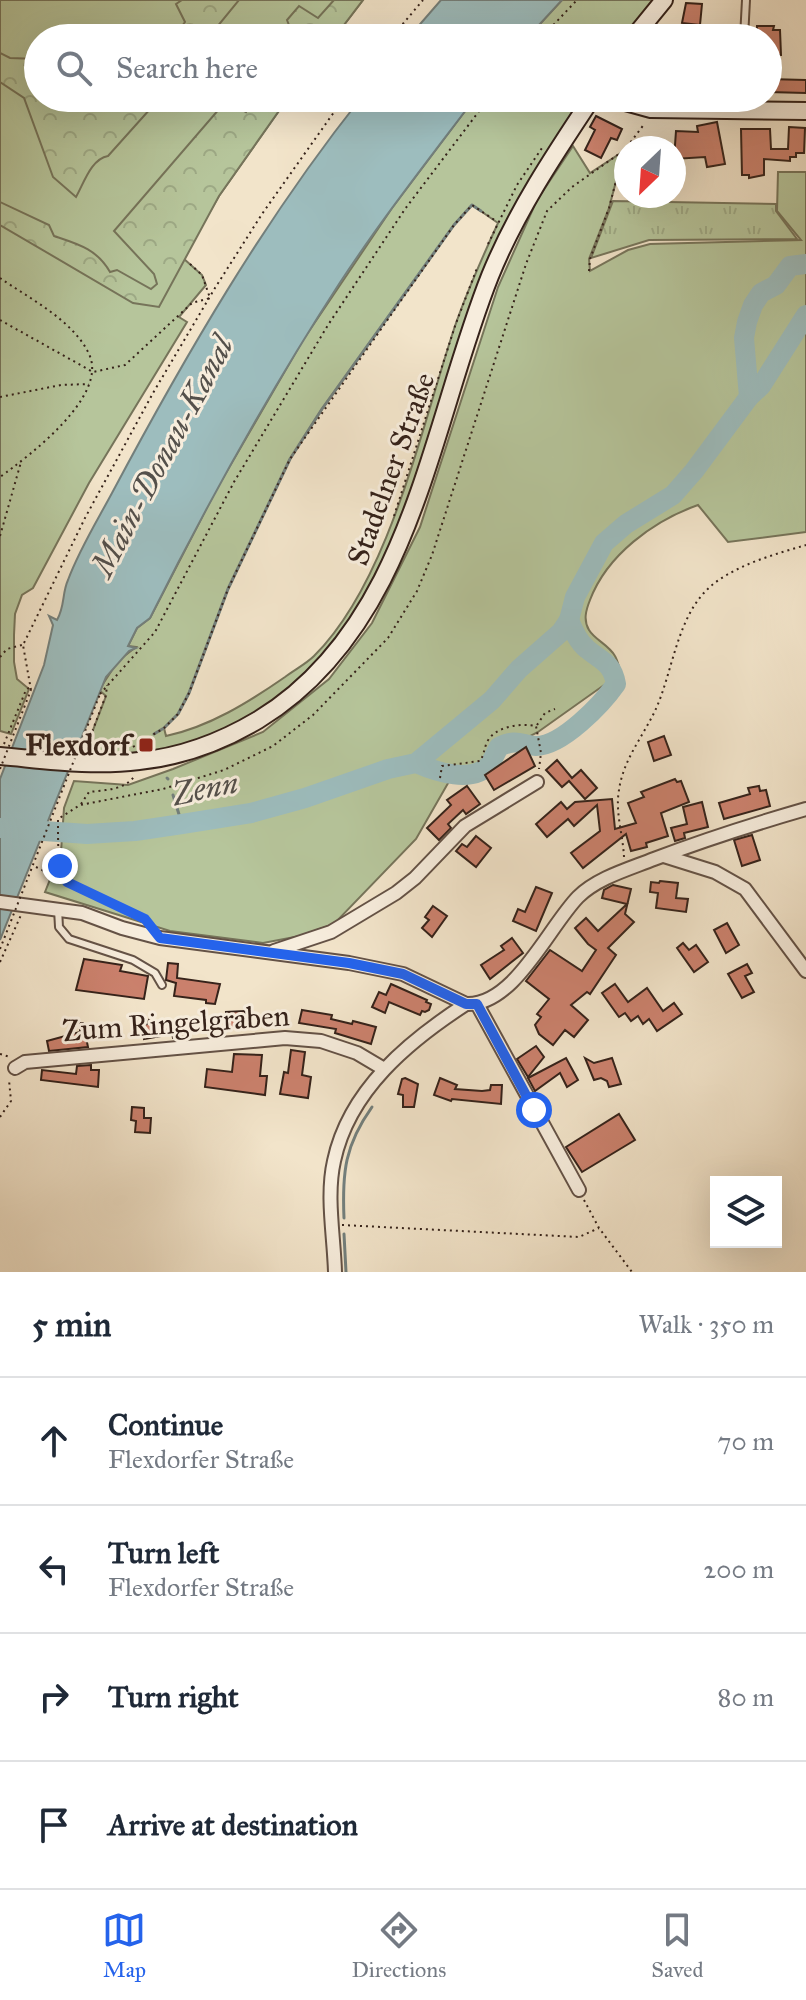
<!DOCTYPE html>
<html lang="en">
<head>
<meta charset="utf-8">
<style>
  :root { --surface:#fff; --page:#f6f6f7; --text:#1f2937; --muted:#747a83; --line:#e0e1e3; --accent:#2563eb }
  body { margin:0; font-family:"IM FELL Great Primer",serif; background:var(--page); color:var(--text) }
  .controls { position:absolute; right:24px; bottom:24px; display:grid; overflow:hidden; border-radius:0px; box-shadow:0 8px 32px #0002 }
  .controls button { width:72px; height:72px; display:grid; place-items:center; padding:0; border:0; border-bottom:2px solid var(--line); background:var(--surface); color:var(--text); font:40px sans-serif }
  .compass { position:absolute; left:614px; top:136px; width:72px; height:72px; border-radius:50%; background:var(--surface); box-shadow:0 8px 32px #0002; rotate:205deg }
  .stop { position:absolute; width:24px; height:24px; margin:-18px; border:6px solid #2563eb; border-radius:50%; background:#fff }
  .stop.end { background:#2563eb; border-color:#fff; box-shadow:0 2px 8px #0008 }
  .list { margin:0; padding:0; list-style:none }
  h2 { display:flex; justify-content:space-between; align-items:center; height:104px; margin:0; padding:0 32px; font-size:34px }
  h2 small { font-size:26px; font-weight:400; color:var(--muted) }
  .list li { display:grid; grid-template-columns:52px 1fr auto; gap:24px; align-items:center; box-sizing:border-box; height:128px; padding:0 32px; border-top:2px solid var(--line) }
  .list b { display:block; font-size:30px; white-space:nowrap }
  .list p { margin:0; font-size:26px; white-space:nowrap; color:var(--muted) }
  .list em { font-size:26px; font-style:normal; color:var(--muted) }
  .icon { flex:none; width:44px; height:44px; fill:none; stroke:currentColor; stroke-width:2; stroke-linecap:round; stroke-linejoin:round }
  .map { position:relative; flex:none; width:806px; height:1272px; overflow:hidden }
  .search { position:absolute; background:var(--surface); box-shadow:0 8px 32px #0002; left:24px; right:24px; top:24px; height:88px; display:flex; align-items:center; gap:20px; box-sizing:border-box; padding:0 28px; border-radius:44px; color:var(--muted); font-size:30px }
  .sheet { height:616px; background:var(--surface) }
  nav { display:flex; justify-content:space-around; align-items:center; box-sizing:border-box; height:112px; border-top:2px solid var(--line); background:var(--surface); font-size:22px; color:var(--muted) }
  nav a { display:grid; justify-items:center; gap:4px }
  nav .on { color:var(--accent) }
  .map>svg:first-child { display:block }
  .grass { fill:#b6c59b; stroke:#76745a; stroke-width:2; fill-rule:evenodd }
  .forest { fill:url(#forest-crowns); stroke:#76745a; stroke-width:2 }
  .park { fill:url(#park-tufts); stroke:#76745a; stroke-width:2 }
  .water { fill:#9dbdbe; stroke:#737f7c; stroke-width:2 }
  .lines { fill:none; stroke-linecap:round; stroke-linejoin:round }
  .stream { stroke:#737f7c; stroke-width:3 }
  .river { stroke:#9dbdbe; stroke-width:20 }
  .building { fill:#cb816d; stroke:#35221a; stroke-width:2 }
  .lane-casing { stroke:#645246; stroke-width:10 }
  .street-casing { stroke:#645246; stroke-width:16 }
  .secondary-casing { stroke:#35221a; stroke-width:20 }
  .path { stroke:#35221a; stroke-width:2; stroke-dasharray:2 4; stroke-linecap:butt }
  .lane { stroke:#f7eddd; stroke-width:6 }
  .street { stroke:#f7eddd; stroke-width:12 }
  .secondary { stroke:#f7eddd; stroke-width:16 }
  .path-bridge { stroke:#35221a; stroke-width:2; stroke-dasharray:2 4; stroke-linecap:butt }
  .route { stroke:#2563eb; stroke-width:10 }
  .poi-dot { fill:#8f2418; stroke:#f7eddd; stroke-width:3 }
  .labels { text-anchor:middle; stroke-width:6; stroke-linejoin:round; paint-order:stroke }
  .street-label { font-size:30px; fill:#35221a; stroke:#f7eddd }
  .poi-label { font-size:30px; font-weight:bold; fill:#35221a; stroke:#f7eddd; text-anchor:end }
  .water-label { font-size:32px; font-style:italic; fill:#54504b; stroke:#f7eddd }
</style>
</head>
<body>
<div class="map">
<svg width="806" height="1272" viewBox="0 0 806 1272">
  <defs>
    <pattern id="forest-crowns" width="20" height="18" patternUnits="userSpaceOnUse" patternTransform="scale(2)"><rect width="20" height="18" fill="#b6c59b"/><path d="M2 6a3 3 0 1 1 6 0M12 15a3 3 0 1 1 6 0" fill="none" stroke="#9da985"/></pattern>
    <pattern id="park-tufts" width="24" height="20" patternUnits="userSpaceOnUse" patternTransform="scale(2)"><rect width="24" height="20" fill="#b6c59b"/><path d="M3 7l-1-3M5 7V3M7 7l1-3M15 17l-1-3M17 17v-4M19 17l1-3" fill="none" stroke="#9da985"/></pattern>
  </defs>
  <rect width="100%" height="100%" fill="#f2e4ca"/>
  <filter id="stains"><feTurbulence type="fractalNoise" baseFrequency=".0025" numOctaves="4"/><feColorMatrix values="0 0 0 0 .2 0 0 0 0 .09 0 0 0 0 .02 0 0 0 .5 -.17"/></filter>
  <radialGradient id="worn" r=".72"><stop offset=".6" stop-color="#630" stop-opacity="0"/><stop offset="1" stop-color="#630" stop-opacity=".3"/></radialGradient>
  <g class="grass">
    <path d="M 0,0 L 363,0 L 334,38 L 38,38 L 38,98 L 288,98 L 219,196 L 183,258 L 202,275 L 206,285 L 179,317 L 187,322 L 89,483 L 33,588 L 22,595 L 15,614 L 14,635 L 14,662 L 17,679 L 29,689 L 11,734 L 0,731 Z"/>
    <path d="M 562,0 L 664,0 L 633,38 L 527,38 Z"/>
    <path d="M 475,98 L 592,98 L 518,215 L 408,520 L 319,673 L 207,746 L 80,764 L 106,696 L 99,690 L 118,661 L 136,647 L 128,646 L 137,628 L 150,618 L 216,490 L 303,340 L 392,208 ZM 472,205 L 498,223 C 482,258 466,293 454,329 C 421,429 389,581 314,656 C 306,664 294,670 285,677 C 249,702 209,727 166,736 L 164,728 L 178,714 L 189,693 L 228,589 L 290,459 L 322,409 L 454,225 Z"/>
    <path d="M 573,146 L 590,173 L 624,151 L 609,208 L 589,259 L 590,271 L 628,250 L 650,244 L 801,240 L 777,211 L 778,172 L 806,172 L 806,532 L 728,542 L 698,505 C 653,521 607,555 590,600 C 586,610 583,620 589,630 C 595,640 609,645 615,656 C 618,661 619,668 621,673 L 538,732 L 451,778 L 416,839 L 334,924 L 300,936 L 263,943 L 170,931 L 45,892 L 61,852 L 64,808 L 74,781 L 128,785 L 173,769 L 263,732 L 329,679 L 372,623 L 420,527 L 498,287 L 537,200 Z"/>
  </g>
  <g class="forest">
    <path d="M 182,0 L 239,0 L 208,38 L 173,38 L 185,22 L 176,4 Z"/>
    <path d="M 334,0 L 363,0 L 334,38 L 294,38 L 287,20 L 299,6 L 318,18 Z"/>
    <path d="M 0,53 L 10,58 L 38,59 L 38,98 L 160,98 L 108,156 C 91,159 84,183 76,197 L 53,177 L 24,98 L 0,82 Z"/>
    <path d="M 253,98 L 288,98 L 219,196 L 159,307 L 133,303 L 0,225 L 0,202 L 49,225 L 54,236 C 78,244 97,249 110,272 L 117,270 L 151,289 L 157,284 L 154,274 L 114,231 L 226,101 L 246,112 Z"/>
  </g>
  <path class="park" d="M 613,201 L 776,204 L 776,211 L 797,239 L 649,240 L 591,258 Z"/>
  <g class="water">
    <path d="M 441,0 L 562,0 L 527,38 L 408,38 Z"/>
    <path d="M 361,98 L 475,98 C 429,159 381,220 339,284 C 269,392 207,504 150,618 L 137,628 L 128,646 L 136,648 L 129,651 L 106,677 L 0,940 L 0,779 L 44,665 L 53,625 L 49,616 L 57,620 C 65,606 62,593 68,580 C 79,550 97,521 112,493 C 185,356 264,220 361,98 Z"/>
  </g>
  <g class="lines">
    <g class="stream">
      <path d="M 154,734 L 164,728 L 178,714 L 189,693 L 228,589 L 290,459 L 322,409 L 454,225 L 472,205 L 481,211"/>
      <path d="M 167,778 L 168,779"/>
      <path d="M 173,795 L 182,824"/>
      <path d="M 344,1218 C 342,1172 345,1145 372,1107"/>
      <path d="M 344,1234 L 346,1272"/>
      <path d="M 328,1252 L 329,1272"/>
    </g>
    <g class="river">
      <path d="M 749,397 L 744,338 L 747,322 L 753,305 L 761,293 L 776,285 L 790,266 L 806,264"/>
      <path d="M 416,763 C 436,772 473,784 490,764 C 493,759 496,752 499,747 C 517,738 521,745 536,746 C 562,746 602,704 616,684 C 612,662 601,661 587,649 C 578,642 573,630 569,620"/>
      <path d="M 0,828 L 87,834 L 135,831 L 182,824 L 251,813 L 305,798 L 388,769 L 416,763 L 492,700 L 519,669 L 561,632 L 569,620 L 575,597 L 604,543 L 626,524 L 673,495 L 694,471 L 749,397 L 761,386 L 806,315"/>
    </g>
  </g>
  <g class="building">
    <path d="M 686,3 L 702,4 L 700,25 L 682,23 Z"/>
    <path d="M 757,26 L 774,26 L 773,30 L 780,30 L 781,55 L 769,54 L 768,38 L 757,38 Z"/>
    <path d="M 768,79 L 806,80 L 806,93 L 768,92 Z"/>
    <path d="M 596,116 L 622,129 L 617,140 L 611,138 L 601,158 L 585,150 L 595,130 L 590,127 Z"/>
    <path d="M 717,122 L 725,164 L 707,167 L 705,157 L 674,159 L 676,131 L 698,132 L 697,126 Z"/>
    <path d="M 789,127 L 805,128 L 804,153 L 796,153 L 796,157 L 790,157 L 790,161 L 764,159 L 764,175 L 749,178 L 749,175 L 742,175 L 741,129 L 770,129 L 771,149 L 788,149 Z"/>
    <path d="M 664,736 L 671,755 L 654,761 L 648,742 Z"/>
    <path d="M 526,747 L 535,766 L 494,790 L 485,775 Z"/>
    <path d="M 557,760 L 572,778 L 581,770 L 597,788 L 585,799 L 569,781 L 562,787 L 546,770 Z"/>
    <path d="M 675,779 L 677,782 L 681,781 L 689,802 L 661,813 L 668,836 L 646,843 L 647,847 L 631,851 L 626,834 L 583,868 L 571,853 L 600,831 L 597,805 L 574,826 L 568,819 L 547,837 L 536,824 L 561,802 L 567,809 L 575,802 L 612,799 L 615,829 L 636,823 L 628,803 L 644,797 L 641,792 Z"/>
    <path d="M 467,786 L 480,804 L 466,814 L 463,810 L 448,824 L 451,828 L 439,840 L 427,828 L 451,805 L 447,800 Z"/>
    <path d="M 759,786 L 760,791 L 766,790 L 770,806 L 724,819 L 719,803 L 750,794 L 748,788 Z"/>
    <path d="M 702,802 L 708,827 L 684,833 L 685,838 L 675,841 L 671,828 L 687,824 L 683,807 Z"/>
    <path d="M 752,835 L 760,860 L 742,866 L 734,840 Z"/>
    <path d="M 476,836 L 491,848 L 476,867 L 456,851 L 462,844 L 467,847 Z"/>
    <path d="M 660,881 L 678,883 L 676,898 L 688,899 L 686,912 L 656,908 L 658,893 L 650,892 L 651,882 L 659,883 Z"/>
    <path d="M 613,885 L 631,889 L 625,914 L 634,922 L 608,948 L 616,955 L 590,994 L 587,992 L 571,1005 L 588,1020 L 574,1037 L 565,1030 L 553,1045 L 539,1034 L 535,1025 L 541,1017 L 537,1014 L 549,999 L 526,981 L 550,950 L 582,971 L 596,950 L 588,944 L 575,928 L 586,918 L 598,931 L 627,904 L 602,898 L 604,890 Z"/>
    <path d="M 536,887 L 552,893 L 536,931 L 513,921 L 518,909 L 525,912 Z"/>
    <path d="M 433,906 L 447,916 L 432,937 L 422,928 L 429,920 L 425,917 Z"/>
    <path d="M 727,923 L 739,945 L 726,953 L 714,930 Z"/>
    <path d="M 512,938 L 523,953 L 490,979 L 481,965 L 504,950 L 501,946 Z"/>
    <path d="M 683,943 L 689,950 L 696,945 L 708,962 L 694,972 L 677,948 Z"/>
    <path d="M 84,959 L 122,965 L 120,971 L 148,976 L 144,999 L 76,990 Z"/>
    <path d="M 168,963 L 178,964 L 177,978 L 220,984 L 215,1004 L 206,1003 L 206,1000 L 174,996 L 176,983 L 166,980 Z"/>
    <path d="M 747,964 L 752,973 L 745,976 L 754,992 L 742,998 L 728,974 Z"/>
    <path d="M 391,984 L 427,1000 L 426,1002 L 431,1004 L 429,1010 L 425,1012 L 422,1011 L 420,1015 L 389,1002 L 385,1013 L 372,1007 L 379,992 L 386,995 Z"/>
    <path d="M 615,984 L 628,1002 L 647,988 L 663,1011 L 674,1003 L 682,1014 L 657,1031 L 649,1019 L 643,1024 L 638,1016 L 631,1021 L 625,1013 L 619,1017 L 602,993 Z"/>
    <path d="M 302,1010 L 332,1015 L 331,1019 L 352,1024 L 353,1021 L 376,1027 L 371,1044 L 335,1033 L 336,1029 L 299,1023 Z"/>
    <path d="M 245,1011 L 245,1016 L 251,1015 L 252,1026 L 227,1028 L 226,1012 Z"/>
    <path d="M 149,1020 L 153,1023 L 186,1020 L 188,1036 L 173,1038 L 172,1034 L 144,1039 L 142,1025 L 147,1024 Z"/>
    <path d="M 80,1023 L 83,1023 L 88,1047 L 49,1051 L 47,1041 L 80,1032 Z"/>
    <path d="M 536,1046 L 544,1057 L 528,1077 L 517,1059 Z"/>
    <path d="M 291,1050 L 305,1052 L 302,1075 L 311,1077 L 308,1098 L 280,1094 L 284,1072 L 288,1073 Z"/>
    <path d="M 234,1054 L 262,1055 L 260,1076 L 267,1076 L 265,1095 L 205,1087 L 207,1069 L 232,1072 Z"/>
    <path d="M 566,1058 L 578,1080 L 567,1087 L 560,1073 L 535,1091 L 528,1078 Z"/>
    <path d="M 585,1058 L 594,1063 L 612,1058 L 621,1084 L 609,1087 L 607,1081 L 601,1078 L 594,1080 Z"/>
    <path d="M 91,1065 L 91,1070 L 99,1070 L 98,1087 L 41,1080 L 42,1070 L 76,1074 L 77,1066 Z"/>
    <path d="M 405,1078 L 418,1084 L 414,1107 L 403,1107 L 403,1095 L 398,1094 L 402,1079 Z"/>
    <path d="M 440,1078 L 457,1085 L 455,1089 L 482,1091 L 490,1090 L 491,1085 L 502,1085 L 501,1104 L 452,1099 L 451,1101 L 434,1095 Z"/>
    <path d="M 132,1107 L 144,1108 L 144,1118 L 151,1118 L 150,1133 L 135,1132 L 136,1121 L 131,1120 Z"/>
    <path d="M 619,1114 L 635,1140 L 582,1172 L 566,1147 Z"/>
  </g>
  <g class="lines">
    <g class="lane-casing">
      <g id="lane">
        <path d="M 744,38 L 746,0"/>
        <path d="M 695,109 L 697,99 L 740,98"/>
        <path d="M 58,909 L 59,927 L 69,939 L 133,960 L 155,973 L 162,985"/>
      </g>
    </g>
    <g class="street-casing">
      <g id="street">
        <path d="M 664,856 L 715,872 L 745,889 L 806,971"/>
        <path d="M 0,902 L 82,913 L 122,928 L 160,938 L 349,963 L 403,974 L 466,1004 C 514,1006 548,928 578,897 C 597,878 629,869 654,859 C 704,840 754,824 806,809"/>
        <path d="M 274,951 L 331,932 L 396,893 L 415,878 L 465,826 L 537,782"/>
        <path d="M 477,1004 L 579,1190"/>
        <path d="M 15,1068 L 25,1062 L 285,1038 L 321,1041 L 357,1053 L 384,1069"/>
        <path d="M 335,1272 C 334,1236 326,1196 334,1161 C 349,1090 409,1041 466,1004"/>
      </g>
    </g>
    <g class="secondary-casing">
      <g id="secondary">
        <path d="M 633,38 L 664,0"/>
        <path d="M 611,98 L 651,109 L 806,111"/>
        <path d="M 0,756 C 46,760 92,767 139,761 C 180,757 221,742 258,720 C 411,627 429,429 490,276 C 516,212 554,155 592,98"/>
      </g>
    </g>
    <g class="path">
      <path d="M 391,38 L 423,0"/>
      <path d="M 541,38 L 577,0"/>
      <path d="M 627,147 L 645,123"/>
      <path d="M 488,244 L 517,185 L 544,145"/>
      <path d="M 589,271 L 590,259 L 609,208 L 623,154"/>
      <path d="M 0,278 C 30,299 73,320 89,354 C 109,396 29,456 0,477"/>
      <path d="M 0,320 L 93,372 L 125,365 L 192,303 L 210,298 L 202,275 L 188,262"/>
      <path d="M 0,397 L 61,385 L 89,384"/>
      <path d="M 394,516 L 455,326 L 477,268"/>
      <path d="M 0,536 L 21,462"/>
      <path d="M 0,657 L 7,649 L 22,645"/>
      <path d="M 31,690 L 23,645 L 85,518 L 153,393 L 215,288 L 262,214 L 344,98"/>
      <path d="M 100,694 L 155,632 L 234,482 L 328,325 L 405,209 L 489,98"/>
      <path d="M 537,725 L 545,713 L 555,709"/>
      <path d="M 4,744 L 26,690 L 31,686"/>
      <path d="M 133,747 L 164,728 L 178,714 L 189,693 L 228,589 L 290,459 L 454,225 L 472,205 L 496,221"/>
      <path d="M 86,748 L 106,695 L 107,685"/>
      <path d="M 440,778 L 442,766 L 480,761 C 484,755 484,749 487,742 C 495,726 521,723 536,726 L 541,753 L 539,769"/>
      <path d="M 81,804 L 89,792 C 105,790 126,790 135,775"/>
      <path d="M 624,857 C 623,835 615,812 619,790 C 623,761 641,739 654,713 C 674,672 676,611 716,582 C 742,563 776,554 806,545"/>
      <path d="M 36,867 L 66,882"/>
      <path d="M 147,921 C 137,913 125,909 113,905 C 57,883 58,877 58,819 L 80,805 L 163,789 L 224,770 L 273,746 L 313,715 L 388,638 L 417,591 L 432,555 L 526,264 L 547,211 L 572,187 L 626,149"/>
      <path d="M 0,962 L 21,915"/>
      <path d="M 0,1054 L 10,1057"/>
      <path d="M 0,1117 L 11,1101 L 9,1080"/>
      <path d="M 584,1200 L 599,1228 L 632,1272"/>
      <path d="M 342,1225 L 579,1237 L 599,1228"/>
    </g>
    <use href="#lane" class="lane"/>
    <use href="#street" class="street"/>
    <use href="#secondary" class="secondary"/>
    <g class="path-bridge">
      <path d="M 0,769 L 31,690"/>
      <path d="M 0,949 L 100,694"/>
    </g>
  </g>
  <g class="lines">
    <path class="route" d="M 60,866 L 67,882 L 145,919 L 160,938 L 349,963 L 403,974 L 466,1004 L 477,1004 L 534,1110"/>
  </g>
  <rect class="poi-dot" x="138" y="737" width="16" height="16" rx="4"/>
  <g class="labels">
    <g class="street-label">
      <text transform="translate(391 469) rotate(-70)" y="10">Stadelner Straße</text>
      <text transform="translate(176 1023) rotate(-4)" y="10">Zum Ringelgraben</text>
    </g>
    <g class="poi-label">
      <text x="130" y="755">Flexdorf</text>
    </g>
    <g class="water-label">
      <text transform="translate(162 456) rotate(-62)" y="11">Main-Donau-Kanal</text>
      <text transform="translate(205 788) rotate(-11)" y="11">Zenn</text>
    </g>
  </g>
  <rect width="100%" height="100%" filter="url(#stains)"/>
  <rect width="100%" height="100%" fill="url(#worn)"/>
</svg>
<div class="controls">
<button><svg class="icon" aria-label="layers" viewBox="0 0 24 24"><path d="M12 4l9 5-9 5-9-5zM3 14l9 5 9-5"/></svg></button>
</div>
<svg class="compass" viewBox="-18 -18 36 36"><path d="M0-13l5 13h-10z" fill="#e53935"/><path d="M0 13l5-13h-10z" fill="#747a83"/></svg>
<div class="stop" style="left:534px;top:1110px"></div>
<div class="stop end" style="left:60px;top:866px"></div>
<div class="search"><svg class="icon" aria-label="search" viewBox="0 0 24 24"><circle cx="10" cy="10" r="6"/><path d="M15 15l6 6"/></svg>Search here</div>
</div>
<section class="sheet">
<h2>5 min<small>Walk · 350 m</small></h2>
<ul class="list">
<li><svg class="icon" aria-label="ahead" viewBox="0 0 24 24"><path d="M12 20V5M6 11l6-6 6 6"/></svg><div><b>Continue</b><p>Flexdorfer Straße</p></div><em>70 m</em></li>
<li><svg class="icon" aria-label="left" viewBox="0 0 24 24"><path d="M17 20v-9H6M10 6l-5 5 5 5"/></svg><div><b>Turn left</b><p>Flexdorfer Straße</p></div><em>200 m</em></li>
<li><svg class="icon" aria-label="right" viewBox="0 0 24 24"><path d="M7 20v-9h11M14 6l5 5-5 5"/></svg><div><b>Turn right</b></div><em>80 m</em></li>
<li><svg class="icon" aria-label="arrive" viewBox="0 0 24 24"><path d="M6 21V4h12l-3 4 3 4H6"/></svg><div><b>Arrive at destination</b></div></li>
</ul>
</section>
<nav>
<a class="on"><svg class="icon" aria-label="map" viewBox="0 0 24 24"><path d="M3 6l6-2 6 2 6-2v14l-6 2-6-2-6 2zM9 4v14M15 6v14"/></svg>Map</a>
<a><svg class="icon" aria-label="directions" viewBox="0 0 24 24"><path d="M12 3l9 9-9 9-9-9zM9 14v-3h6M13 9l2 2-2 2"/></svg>Directions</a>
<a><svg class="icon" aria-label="saved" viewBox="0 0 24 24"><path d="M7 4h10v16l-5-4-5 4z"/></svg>Saved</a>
</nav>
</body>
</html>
